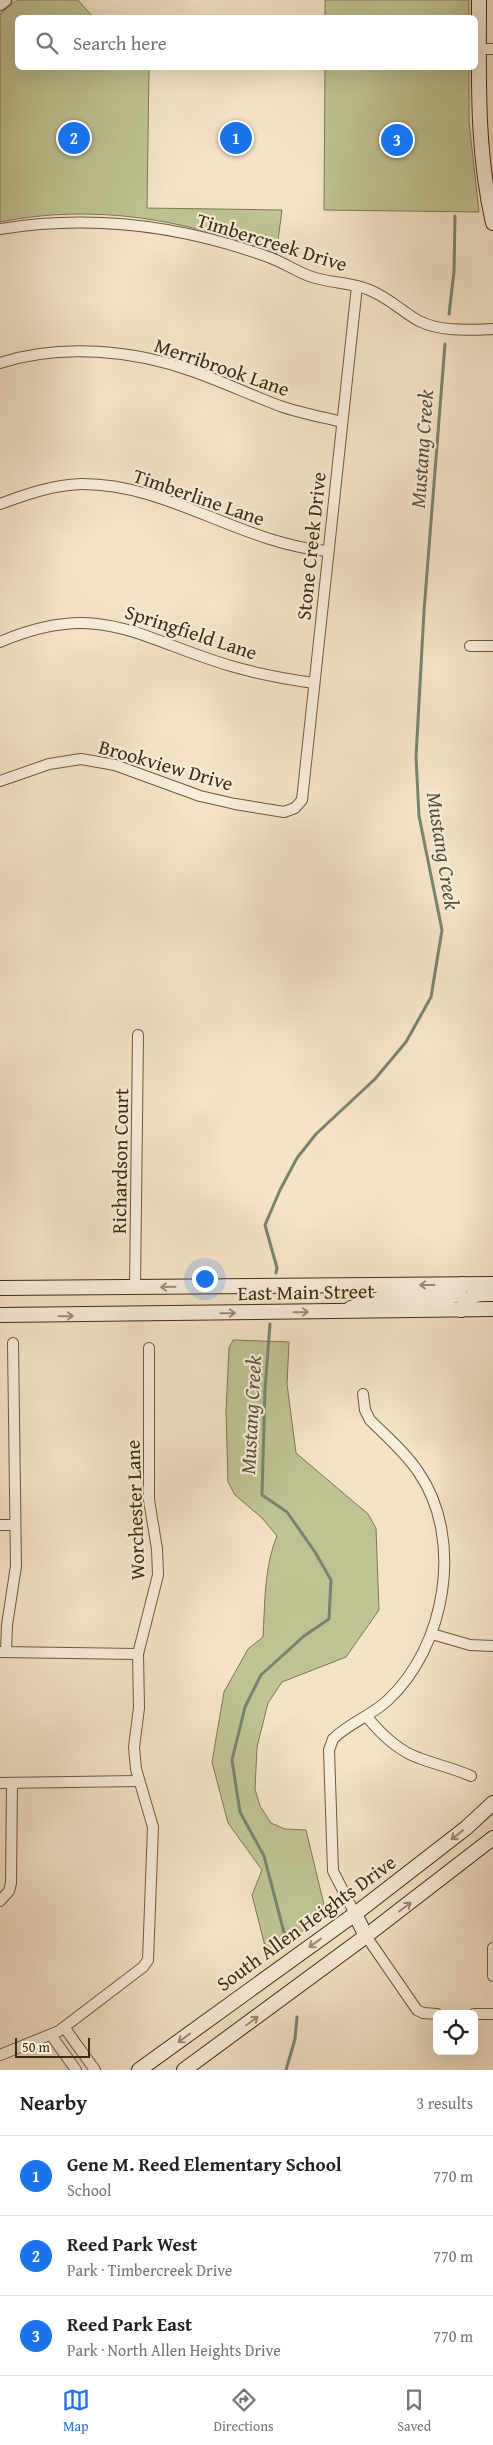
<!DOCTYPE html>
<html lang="en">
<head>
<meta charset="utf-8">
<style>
  :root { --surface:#fff; --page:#f2f2f2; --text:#202124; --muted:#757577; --line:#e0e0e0; --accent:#1a73e8 }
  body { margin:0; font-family:"Gentium Book Plus",serif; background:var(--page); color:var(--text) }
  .controls { position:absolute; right:15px; bottom:15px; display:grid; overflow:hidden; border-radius:8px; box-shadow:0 5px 20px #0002 }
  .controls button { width:45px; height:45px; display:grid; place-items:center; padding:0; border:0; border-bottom:1px solid var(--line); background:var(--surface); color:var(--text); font:25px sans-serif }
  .scale { position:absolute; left:15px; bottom:12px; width:75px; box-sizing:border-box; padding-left:5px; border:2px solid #412b10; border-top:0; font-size:14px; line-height:18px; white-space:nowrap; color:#412b10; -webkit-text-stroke:4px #f8eddb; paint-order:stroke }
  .you { position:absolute; left:204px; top:1278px; width:18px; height:18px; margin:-12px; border:4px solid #fff; border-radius:50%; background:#1a73e8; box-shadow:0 0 0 8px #1a73e833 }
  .badge { display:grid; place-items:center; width:32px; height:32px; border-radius:50%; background:var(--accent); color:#fff; font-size:16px; font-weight:700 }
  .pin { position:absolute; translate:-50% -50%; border:2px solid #fff; box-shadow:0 1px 5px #0006 }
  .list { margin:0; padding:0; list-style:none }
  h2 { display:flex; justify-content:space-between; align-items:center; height:65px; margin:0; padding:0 20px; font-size:21px }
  h2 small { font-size:16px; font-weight:400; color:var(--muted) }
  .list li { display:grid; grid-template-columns:32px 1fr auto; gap:15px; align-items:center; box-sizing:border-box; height:80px; padding:0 20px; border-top:1px solid var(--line) }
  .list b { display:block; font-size:19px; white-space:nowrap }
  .list p { margin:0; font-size:16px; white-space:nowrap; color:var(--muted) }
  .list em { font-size:16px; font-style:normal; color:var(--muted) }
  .icon { flex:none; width:28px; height:28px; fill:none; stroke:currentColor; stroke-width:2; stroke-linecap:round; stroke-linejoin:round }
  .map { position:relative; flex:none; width:493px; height:2070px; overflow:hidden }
  .search { position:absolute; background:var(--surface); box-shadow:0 5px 20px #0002; left:15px; right:15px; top:15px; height:55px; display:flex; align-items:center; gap:12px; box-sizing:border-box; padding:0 18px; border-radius:8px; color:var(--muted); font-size:19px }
  .sheet { height:305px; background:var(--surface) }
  nav { display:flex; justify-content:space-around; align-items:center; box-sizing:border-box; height:70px; border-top:1px solid var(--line); background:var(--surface); font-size:14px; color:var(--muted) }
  nav a { display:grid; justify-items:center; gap:2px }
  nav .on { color:var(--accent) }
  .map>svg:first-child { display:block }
  .green { fill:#bfc393; stroke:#807752 }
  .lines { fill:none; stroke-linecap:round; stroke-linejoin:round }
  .stream { stroke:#78846f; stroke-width:3 }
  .minor-casing { stroke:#6e593e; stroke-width:12 }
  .tertiary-casing { stroke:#6e593e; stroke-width:15 }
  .secondary-casing { stroke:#412b10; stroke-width:16 }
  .minor { stroke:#f8eddb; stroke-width:10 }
  .tertiary { stroke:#f8eddb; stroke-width:12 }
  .secondary { stroke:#f8eddb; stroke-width:14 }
  .oneway { stroke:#9c8c76 }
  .labels { text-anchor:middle; stroke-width:4.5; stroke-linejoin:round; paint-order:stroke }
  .street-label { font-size:20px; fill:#412b10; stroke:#f8eddb }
  .water-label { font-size:21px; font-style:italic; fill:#585038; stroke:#f8eddb }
</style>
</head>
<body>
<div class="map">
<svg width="493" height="2070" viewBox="0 0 493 2070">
  <rect width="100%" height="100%" fill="#f4e3c7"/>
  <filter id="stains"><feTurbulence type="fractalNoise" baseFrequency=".004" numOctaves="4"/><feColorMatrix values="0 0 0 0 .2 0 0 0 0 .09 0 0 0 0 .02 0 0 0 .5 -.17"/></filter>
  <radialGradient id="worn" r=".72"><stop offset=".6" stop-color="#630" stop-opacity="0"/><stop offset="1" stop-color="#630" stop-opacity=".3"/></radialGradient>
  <g class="green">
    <path d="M 17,0 L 78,0 L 93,17 L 18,18 L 18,68 L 149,68 L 147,208 L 282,210 L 276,256 C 190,219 93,203 0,222 L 0,14 Z"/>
    <rect x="325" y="0" width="144" height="17"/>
    <path d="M 325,68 L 469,68 L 469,122 L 479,212 L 324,210 Z"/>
    <path d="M 233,1340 L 289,1342 L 287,1384 L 296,1453 L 368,1514 L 376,1528 L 379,1610 L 346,1657 L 282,1682 L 268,1703 L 257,1747 L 255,1789 L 260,1806 L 271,1823 L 285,1829 L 306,1830 L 326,1913 L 268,1958 L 252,1895 L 262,1870 L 228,1823 L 212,1762 L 224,1692 L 248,1649 L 263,1637 C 265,1604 264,1567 277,1536 L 262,1518 L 235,1495 L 228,1482 L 226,1412 L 229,1348 Z"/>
  </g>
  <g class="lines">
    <g class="stream">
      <path d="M 449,314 L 454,272 L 455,216"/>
      <path d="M 276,1273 L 277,1268 L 265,1225 L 280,1190 L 297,1158 L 316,1134 L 375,1079 L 406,1042 L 431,997 L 442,930 L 419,816 L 416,757 L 424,611 L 445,344"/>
      <path d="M 270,1324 L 265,1389 L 262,1495 L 287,1512 L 315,1552 L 331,1580 L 329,1619 L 304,1636 L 261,1675 L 245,1707 L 232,1760 L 240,1812 L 264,1856 L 287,1944"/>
      <path d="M 286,2070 L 295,2039 L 297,2017"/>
    </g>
    <g class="minor-casing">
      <g id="minor">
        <path d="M 479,49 L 493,49"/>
        <path d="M 0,229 C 92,214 184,226 271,258 C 284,263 296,271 309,276 C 328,283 349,282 367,289 C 387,296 401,311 419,321 C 441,332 469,330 493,329"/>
        <path d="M 0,363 C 61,343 135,350 195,372 C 223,382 251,395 280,406 C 300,413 322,417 342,422"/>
        <path d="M 0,504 C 27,494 53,485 81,484 C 167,483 242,544 327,551"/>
        <path d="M 0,642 C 101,599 139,639 231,666 C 258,674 286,679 314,683"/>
        <path d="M 470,646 L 493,646"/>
        <path d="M 0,781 L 49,764 L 81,759 L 115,765 L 200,796 L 235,804 L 284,812 L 295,808 L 302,800 L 357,286"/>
        <path d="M 135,1288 L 138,1035"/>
        <path d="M 0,1525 L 15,1525"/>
        <path d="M 432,1634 L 470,1645 L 493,1646"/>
        <path d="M 1,1652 L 138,1654"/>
        <path d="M 6,1652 L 7,1625 L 16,1566 L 13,1343"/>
        <path d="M 367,1717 C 381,1734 398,1751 419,1758 C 437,1765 453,1768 471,1776"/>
        <path d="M 0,1783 L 139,1781"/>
        <path d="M 0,1901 L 9,1891 L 11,1883 L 12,1783"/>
        <path d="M 355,1914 L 333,1871 L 329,1750 L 333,1739 C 349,1723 371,1716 388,1700 C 446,1646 464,1539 419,1473 C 406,1453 387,1437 370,1420 L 365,1410 L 363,1394"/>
        <path d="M 366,1936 L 417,2010 L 423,2013 L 437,2014"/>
        <path d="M 493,1948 L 493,1976"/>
        <path d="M 474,2014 L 493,2014"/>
        <path d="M 64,2027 L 95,2070"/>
        <path d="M 51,2035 L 76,2070"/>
        <path d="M 0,2055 L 59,2031 L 143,1967 L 148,1960 L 153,1827 L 136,1769 L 134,1747 L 139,1708 L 138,1654 L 158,1575 L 157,1549 L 149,1500 L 149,1348"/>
      </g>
    </g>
    <g class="tertiary-casing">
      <path id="tertiary" d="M 0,4 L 5,0"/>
    </g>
    <g class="secondary-casing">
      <g id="secondary">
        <path d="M 479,0 C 479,75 476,149 493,223"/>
        <path d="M 0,1288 L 493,1284"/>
        <path d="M 351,1308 L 382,1298 L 448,1297 L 457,1295 L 462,1284"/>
        <path d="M 461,1310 C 470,1293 475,1294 493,1294"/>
        <path d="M 0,1315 L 493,1309"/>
        <path d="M 355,1914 L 366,1936"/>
        <path d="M 139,2070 L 355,1914 L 466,1828 L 493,1803"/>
        <path d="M 184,2070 L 366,1936 L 493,1838"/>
      </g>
    </g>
    <use href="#minor" class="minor"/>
    <use href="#tertiary" class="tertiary"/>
    <use href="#secondary" class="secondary"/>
  </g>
  <defs><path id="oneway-shaft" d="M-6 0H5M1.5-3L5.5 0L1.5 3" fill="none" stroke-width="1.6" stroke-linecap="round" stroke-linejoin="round" transform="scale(1.25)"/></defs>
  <g class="oneway">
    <use href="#oneway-shaft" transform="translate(427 1285) rotate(180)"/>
    <use href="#oneway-shaft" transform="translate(168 1287) rotate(179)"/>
    <use href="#oneway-shaft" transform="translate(301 1312) rotate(-1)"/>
    <use href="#oneway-shaft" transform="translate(228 1313) rotate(-1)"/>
    <use href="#oneway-shaft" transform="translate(66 1316) rotate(-1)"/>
    <use href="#oneway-shaft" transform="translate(457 1835) rotate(142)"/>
    <use href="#oneway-shaft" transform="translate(405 1907) rotate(-37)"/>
    <use href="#oneway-shaft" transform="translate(315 1943) rotate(144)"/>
    <use href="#oneway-shaft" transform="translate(252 2021) rotate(-37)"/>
    <use href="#oneway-shaft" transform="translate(184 2038) rotate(144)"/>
  </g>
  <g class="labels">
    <g class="street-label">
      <text transform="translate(272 242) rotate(17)" y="7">Timbercreek Drive</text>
      <text transform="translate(222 367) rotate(19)" y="7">Merribrook Lane</text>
      <text transform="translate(199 497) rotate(19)" y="7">Timberline Lane</text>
      <text transform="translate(311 546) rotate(-84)" y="7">Stone Creek Drive</text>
      <text transform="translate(191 632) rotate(18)" y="7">Springfield Lane</text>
      <text transform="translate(166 765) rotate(16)" y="7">Brookview Drive</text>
      <text transform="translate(120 1161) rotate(-89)" y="7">Richardson Court</text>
      <text transform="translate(306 1292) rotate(-1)" y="7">East Main Street</text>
      <text transform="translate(135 1510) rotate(-92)" y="7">Worchester Lane</text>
      <text transform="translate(306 1923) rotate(-36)" y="7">South Allen Heights Drive</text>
    </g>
    <g class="water-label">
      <text transform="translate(422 449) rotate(-86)" y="7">Mustang Creek</text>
      <text transform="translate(443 851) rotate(81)" y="7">Mustang Creek</text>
      <text transform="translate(251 1415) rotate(-87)" y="7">Mustang Creek</text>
    </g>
  </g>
  <rect width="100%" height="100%" filter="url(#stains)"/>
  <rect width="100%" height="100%" fill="url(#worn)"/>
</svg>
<div class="controls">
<button><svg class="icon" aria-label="locate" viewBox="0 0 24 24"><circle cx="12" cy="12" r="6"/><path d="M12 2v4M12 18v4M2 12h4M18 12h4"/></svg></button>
</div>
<div class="scale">50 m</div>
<div class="you"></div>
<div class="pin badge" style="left:236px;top:138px">1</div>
<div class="pin badge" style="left:74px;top:138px">2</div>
<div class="pin badge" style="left:397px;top:140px">3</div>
<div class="search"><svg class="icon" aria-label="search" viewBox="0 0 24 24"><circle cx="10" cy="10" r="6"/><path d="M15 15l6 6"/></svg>Search here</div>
</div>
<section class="sheet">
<h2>Nearby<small>3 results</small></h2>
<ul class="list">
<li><span class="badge">1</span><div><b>Gene M. Reed Elementary School</b><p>School</p></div><em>770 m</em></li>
<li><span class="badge">2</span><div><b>Reed Park West</b><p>Park · Timbercreek Drive</p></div><em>770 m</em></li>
<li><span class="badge">3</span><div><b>Reed Park East</b><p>Park · North Allen Heights Drive</p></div><em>770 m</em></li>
</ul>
</section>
<nav>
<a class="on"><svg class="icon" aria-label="map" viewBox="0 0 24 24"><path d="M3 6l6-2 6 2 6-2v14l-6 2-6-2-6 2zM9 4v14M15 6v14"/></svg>Map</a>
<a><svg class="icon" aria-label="directions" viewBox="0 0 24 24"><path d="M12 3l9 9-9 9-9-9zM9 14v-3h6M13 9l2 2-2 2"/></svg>Directions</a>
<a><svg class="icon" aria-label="saved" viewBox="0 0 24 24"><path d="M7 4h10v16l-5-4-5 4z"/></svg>Saved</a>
</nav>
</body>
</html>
